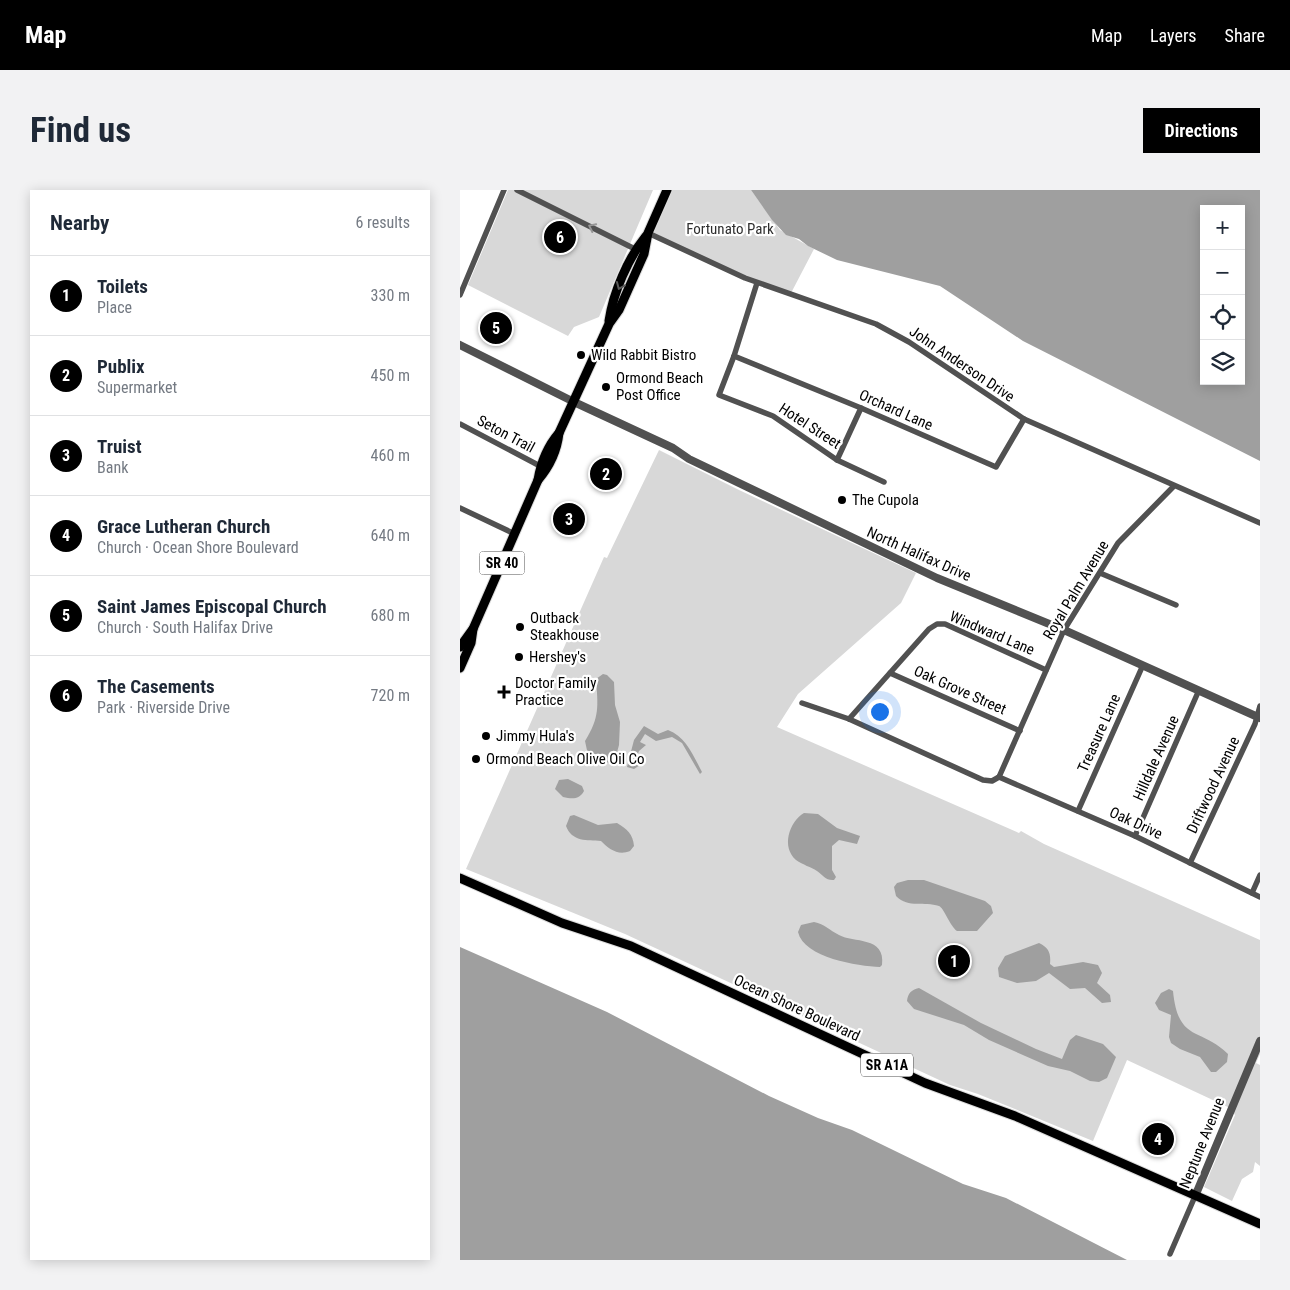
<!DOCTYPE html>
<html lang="en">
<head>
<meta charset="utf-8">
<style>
  :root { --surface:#fff; --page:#f2f2f3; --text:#1f2937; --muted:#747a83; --line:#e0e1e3; --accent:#000 }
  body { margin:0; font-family:"Roboto Condensed",sans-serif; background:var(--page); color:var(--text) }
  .controls { position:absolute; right:15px; top:15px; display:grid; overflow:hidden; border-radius:0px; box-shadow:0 2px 12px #0003 }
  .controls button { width:45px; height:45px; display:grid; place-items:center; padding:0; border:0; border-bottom:1px solid var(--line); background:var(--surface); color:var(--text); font:25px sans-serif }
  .you { position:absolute; left:419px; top:521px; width:18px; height:18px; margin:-12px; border:4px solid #fff; border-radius:50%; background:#1a73e8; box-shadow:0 0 0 8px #1a73e833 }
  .badge { display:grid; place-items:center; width:32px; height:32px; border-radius:50%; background:var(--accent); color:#fff; font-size:16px; font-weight:700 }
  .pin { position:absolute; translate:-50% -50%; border:2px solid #fff; box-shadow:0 1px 5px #0006 }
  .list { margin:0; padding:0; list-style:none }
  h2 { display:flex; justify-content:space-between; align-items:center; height:65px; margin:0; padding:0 20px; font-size:21px }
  h2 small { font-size:16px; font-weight:400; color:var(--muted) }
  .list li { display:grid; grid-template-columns:32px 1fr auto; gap:15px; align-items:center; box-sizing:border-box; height:80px; padding:0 20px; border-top:1px solid var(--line) }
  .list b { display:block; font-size:19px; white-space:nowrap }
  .list p { margin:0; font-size:16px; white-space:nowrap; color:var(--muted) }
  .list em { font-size:16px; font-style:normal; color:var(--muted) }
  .icon { flex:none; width:28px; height:28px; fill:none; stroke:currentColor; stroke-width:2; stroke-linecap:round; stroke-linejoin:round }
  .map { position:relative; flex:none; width:800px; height:1070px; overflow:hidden; border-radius:0px }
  header { display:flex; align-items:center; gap:30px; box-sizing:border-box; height:70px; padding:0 25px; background:var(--accent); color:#fff }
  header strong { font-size:24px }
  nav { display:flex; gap:28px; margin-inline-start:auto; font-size:18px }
  .intro { display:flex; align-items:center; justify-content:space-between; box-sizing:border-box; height:120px; padding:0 30px }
  h1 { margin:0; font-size:35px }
  .button { padding:12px 22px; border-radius:0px; background:var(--accent); color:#fff; font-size:18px; font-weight:700 }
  main { display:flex; gap:30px; padding:0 30px }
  aside { flex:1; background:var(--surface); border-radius:0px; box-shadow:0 2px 12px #0003 }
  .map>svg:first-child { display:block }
  .green { fill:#d8d8d8 }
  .water { fill:#9f9f9f; fill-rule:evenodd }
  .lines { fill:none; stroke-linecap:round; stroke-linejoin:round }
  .primary-casing { stroke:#dbdbdb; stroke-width:11 }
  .minor { stroke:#515151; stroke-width:5.5 }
  .tertiary { stroke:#515151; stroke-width:8 }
  .primary { stroke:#000; stroke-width:9 }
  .oneway { stroke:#979797 }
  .oneway2 { stroke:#595959 }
  .poi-dot { fill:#000; stroke:#fff; stroke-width:2 }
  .labels { text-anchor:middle; stroke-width:4.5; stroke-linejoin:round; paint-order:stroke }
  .shield { fill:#fff; stroke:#4c4c4c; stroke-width:1 }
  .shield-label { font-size:14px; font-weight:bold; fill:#000 }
  .park-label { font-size:15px; fill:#2f2f2f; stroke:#fff }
  .poi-label { font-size:15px; fill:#000; stroke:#fff; text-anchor:start }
  .street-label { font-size:15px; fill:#000; stroke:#fff }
</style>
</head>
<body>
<header>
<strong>Map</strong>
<nav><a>Map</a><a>Layers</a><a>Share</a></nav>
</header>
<div class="intro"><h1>Find us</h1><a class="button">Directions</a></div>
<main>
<aside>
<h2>Nearby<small>6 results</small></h2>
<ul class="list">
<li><span class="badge">1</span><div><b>Toilets</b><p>Place</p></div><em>330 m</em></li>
<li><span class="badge">2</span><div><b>Publix</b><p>Supermarket</p></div><em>450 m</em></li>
<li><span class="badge">3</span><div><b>Truist</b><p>Bank</p></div><em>460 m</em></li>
<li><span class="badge">4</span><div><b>Grace Lutheran Church</b><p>Church · Ocean Shore Boulevard</p></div><em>640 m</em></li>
<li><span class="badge">5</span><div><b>Saint James Episcopal Church</b><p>Church · South Halifax Drive</p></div><em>680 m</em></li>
<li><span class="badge">6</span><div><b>The Casements</b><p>Park · Riverside Drive</p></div><em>720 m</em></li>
</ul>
</aside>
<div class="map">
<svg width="800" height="1070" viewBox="0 0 800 1070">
  <rect width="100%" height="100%" fill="#fff"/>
  <g class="green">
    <path d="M 48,0 L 193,0 L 139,127 L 114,137 L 108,146 L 8,95 Z"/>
    <path d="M 207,0 L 291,0 L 320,40 L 354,59 L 330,105 L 188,43 Z"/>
    <path d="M 199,260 L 279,300 L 456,383 L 441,413 L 338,504 L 317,537 L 559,643 L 561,641 L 584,654 L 800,750 L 800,864 L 796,873 L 800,875 L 800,976 L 795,972 L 793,982 L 782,989 L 772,1011 L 744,997 L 775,925 L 770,918 L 667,870 L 633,951 L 518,904 L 490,895 L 165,744 L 6,679 L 144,367 L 147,368 Z"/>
  </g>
  <g class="water">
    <path d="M 291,0 L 800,0 L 800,271 L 563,151 L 480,96 L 377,70 L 348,56 L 339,49 L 326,45 L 312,30 ZM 744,19 L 781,19 L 781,191 L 744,191 Z"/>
    <path d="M 143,484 L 147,485 L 154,492 L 155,515 L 160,532 L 159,555 L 156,566 L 151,572 L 147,573 L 128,565 L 125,551 C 140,527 138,516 136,489 Z"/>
    <path d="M 184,536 L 198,544 L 208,540 C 226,547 233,565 242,582 L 240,584 L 222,553 L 212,547 L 196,551 L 185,544 L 180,552 L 186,555 L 179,561 L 175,571 L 180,575 L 174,579 L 167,577 L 174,550 Z"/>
    <path d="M 108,589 L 122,596 L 124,601 C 119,610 112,609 103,607 L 95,599 L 99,590 Z"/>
    <path d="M 344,623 L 358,624 L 377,638 L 400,646 L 397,654 L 379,650 L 372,656 L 372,680 L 376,687 L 374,690 C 366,691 363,685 357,681 C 351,677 343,675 336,670 C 321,657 329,632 344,623 Z"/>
    <path d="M 114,625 L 138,635 L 157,633 C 167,639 173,644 174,656 L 170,661 C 158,666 149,659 141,651 C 127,650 112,652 106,636 L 110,626 Z"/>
    <path d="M 448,690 L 464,690 L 525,711 L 531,716 L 533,723 L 517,741 L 497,741 C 490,736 484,718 479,716 C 464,711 449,719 436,706 L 434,697 L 437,693 Z"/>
    <path d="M 354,732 C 365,734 369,740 379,745 C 393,753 426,746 422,775 L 420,777 C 398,776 344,768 338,742 L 341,735 Z"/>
    <path d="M 579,753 C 589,758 591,763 590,774 L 594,777 L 623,772 L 638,775 L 642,783 L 637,793 L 650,805 L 651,812 L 642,813 L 625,798 L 610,799 L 589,783 L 576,791 L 557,793 L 539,787 L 538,778 L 545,766 Z"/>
    <path d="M 0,757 L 147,822 L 309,906 L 358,928 L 392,940 L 503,994 L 546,1008 L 667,1070 L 0,1070 Z"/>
    <path d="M 459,798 L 521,833 L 576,859 L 602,869 L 610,850 L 616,845 L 643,854 L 656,867 L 647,888 L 639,892 L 630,891 L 610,881 L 588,876 L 529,850 L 504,835 L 454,819 L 447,811 C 448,803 451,800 459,798 Z"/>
    <path d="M 709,799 L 713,801 C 718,853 741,837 768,864 L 767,872 L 756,882 L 751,882 L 740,867 L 720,859 L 711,853 L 709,847 L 711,825 L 699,820 L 695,813 L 701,803 Z"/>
  </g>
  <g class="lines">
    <g class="primary-casing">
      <g id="primary">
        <path d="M 149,131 C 153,103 168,68 186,46"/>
        <path d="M 78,290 C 81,272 87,257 99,243 L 149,134 L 159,120 L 184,64 L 188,43 L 207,0"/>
        <path d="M 0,457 L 13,439 L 78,290 C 90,276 97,261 99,243"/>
        <path d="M 0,478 L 11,453 L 13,439"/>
        <path d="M 0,688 L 102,733 L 171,756 L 465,893 L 555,926 L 800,1034"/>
      </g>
    </g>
    <g class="minor">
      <path d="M 57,0 L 175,59"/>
      <path d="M 188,43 L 285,88 L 416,134 L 449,152 L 564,229 L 800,333"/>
      <path d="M 297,93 L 274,166 L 259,205 L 313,226 L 377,270 L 424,292"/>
      <path d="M 0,105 L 44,0"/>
      <path d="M 274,166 L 401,218 L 536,277 L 564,229"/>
      <path d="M 0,234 L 80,276"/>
      <path d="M 377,270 L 401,218"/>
      <path d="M 0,318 L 55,344"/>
      <path d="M 640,383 L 716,415"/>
      <path d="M 430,483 L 560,541"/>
      <path d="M 342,513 L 389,529 L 523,590 L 532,591 L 539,587"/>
      <path d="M 389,529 L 469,439 L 477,434 L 485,434 L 586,480"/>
      <path d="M 539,587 L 604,440 L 658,353 L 713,297"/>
      <path d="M 539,587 L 675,646 L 800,707"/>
      <path d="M 618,621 L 683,475"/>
      <path d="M 675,646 L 739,500"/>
      <path d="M 730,673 L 795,534 L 800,516"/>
      <path d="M 792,703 L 800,685"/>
      <path d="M 710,1064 L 736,1004"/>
    </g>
    <g class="tertiary">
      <path d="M 0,155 L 114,212 L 213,258 L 229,269 L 477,388 L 604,440 L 800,528"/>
      <path d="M 736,1004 L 800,851"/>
    </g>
    <use href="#primary" class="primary"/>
  </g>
  <defs><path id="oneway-chevron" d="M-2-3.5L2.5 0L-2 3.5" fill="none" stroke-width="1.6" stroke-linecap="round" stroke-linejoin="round" transform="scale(1.25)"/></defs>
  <use class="oneway" href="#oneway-chevron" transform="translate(132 37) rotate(-154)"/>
  <use class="oneway2" href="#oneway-chevron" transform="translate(160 96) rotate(113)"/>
  <g class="poi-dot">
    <circle cx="121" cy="165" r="5"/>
    <circle cx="146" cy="197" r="5"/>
    <circle cx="382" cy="310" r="5"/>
    <circle cx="60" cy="437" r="5"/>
    <circle cx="59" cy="467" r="5"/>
    <path d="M41.5 494.5h5v5h5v5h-5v5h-5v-5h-5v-5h5z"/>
    <circle cx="26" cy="546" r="5"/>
    <circle cx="16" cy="569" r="5"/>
  </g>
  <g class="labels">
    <g class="shield">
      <rect x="19.5" y="361.5" width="45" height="23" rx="4"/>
      <rect x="401" y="863.5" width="52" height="23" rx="4"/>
    </g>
    <g class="shield-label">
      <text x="42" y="378">SR 40</text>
      <text x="427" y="880">SR A1A</text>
    </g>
    <g class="park-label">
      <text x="270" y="44">Fortunato Park</text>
    </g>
    <g class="poi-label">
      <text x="131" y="170">Wild Rabbit Bistro</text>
      <text x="156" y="193">Ormond Beach<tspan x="156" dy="17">Post Office</tspan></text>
      <text x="392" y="315">The Cupola</text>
      <text x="70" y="433">Outback<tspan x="70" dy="17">Steakhouse</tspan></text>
      <text x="69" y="472">Hershey's</text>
      <text x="55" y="498">Doctor Family<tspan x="55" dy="17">Practice</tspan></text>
      <text x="36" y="551">Jimmy Hula's</text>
      <text x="26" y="574">Ormond Beach Olive Oil Co</text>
    </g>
    <g class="street-label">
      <text transform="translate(502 174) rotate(34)" y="5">John Anderson Drive</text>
      <text transform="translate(436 220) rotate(24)" y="5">Orchard Lane</text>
      <text transform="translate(350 236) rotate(33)" y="5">Hotel Street</text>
      <text transform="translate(46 244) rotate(28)" y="5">Seton Trail</text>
      <text transform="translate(459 364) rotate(24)" y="5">North Halifax Drive</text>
      <text transform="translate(616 400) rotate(-59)" y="5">Royal Palm Avenue</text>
      <text transform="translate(532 443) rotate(23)" y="5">Windward Lane</text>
      <text transform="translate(500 500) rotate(24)" y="5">Oak Grove Street</text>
      <text transform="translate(639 543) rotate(-66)" y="5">Treasure Lane</text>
      <text transform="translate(696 568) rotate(-66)" y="5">Hilldale Avenue</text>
      <text transform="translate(753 595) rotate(-65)" y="5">Driftwood Avenue</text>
      <text transform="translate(676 633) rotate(25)" y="5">Oak Drive</text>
      <text transform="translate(337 818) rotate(25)" y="5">Ocean Shore Boulevard</text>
      <text transform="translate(742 953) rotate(-68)" y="5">Neptune Avenue</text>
    </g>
  </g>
</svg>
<div class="controls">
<button>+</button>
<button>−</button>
<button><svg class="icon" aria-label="locate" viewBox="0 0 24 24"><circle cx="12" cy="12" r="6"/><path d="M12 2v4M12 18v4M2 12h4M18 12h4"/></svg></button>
<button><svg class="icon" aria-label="layers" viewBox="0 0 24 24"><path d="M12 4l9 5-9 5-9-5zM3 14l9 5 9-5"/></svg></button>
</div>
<div class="you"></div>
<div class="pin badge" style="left:494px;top:771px">1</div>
<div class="pin badge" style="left:146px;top:284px">2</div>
<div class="pin badge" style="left:109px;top:329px">3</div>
<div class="pin badge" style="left:698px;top:949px">4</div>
<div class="pin badge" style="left:36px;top:138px">5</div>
<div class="pin badge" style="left:100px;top:47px">6</div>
</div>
</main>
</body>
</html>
